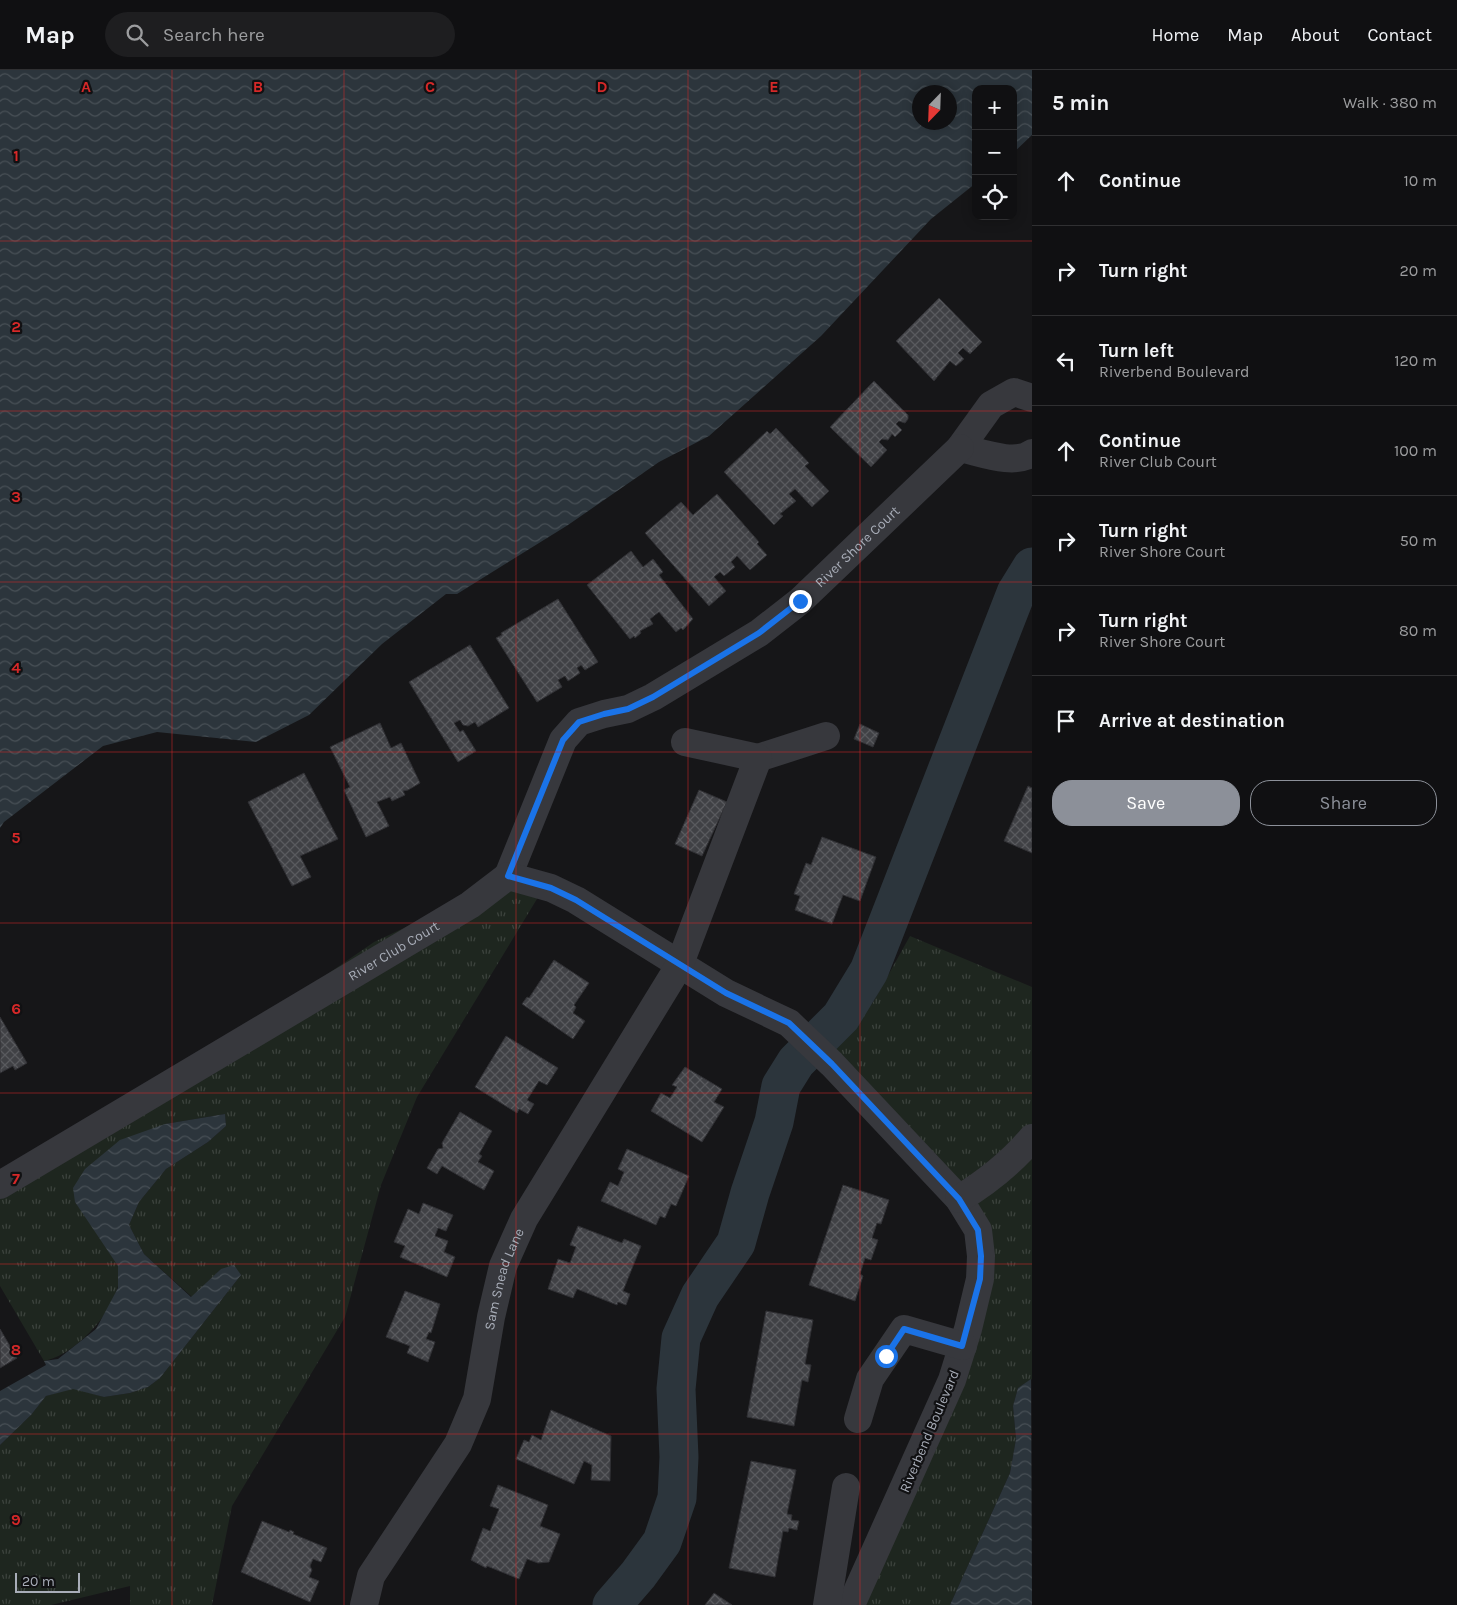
<!DOCTYPE html>
<html lang="en">
<head>
<meta charset="utf-8">
<style>
  :root { --surface:#101012; --page:#1e1e20; --text:#f1f3f6; --muted:#9c9d9f; --line:#303032; --accent:#8c9099 }
  body { margin:0; font-family:Karla,sans-serif; background:var(--page); color:var(--text) }
  .controls { position:absolute; right:15px; top:15px; display:grid; overflow:hidden; border-radius:10px; box-shadow:0 2px 12px #0003 }
  .controls button { width:45px; height:45px; display:grid; place-items:center; padding:0; border:0; border-bottom:1px solid var(--line); background:var(--surface); color:var(--text); font:25px sans-serif }
  .compass { position:absolute; left:912px; top:15px; width:45px; height:45px; border-radius:50%; background:var(--surface); box-shadow:0 2px 12px #0003; rotate:203deg }
  .scale { position:absolute; left:15px; bottom:12px; width:65px; box-sizing:border-box; padding-left:5px; border:2px solid #a8adb8; border-top:0; font-size:14px; line-height:18px; white-space:nowrap; color:#a8adb8; -webkit-text-stroke:4px #111113; paint-order:stroke }
  .stop { position:absolute; width:15px; height:15px; margin:-11px; border:4px solid #1a73e8; border-radius:50%; background:#fff }
  .stop.end { background:#1a73e8; border-color:#fff; box-shadow:0 1px 5px #0008 }
  .list { margin:0; padding:0; list-style:none }
  h2 { display:flex; justify-content:space-between; align-items:center; height:65px; margin:0; padding:0 20px; font-size:21px }
  h2 small { font-size:16px; font-weight:400; color:var(--muted) }
  .list li { display:grid; grid-template-columns:32px 1fr auto; gap:15px; align-items:center; box-sizing:border-box; height:90px; padding:0 20px; border-top:1px solid var(--line) }
  .list b { display:block; font-size:19px; white-space:nowrap }
  .list p { margin:0; font-size:16px; white-space:nowrap; color:var(--muted) }
  .list em { font-size:16px; font-style:normal; color:var(--muted) }
  .actions { display:flex; gap:10px; padding:15px 20px }
  .actions a { flex:1; padding:11px 0; border:1px solid var(--accent); border-radius:20px; text-align:center; font-size:18px; color:var(--accent) }
  .actions .main { background:var(--accent); color:#fff }
  .icon { flex:none; width:28px; height:28px; fill:none; stroke:currentColor; stroke-width:2; stroke-linecap:round; stroke-linejoin:round }
  .map { position:relative; flex:none; width:1032px; height:1535px; overflow:hidden }
  header { display:flex; align-items:center; gap:30px; box-sizing:border-box; height:70px; padding:0 25px; background:var(--surface); border-bottom:1px solid var(--line) }
  header strong { font-size:24px }
  nav { display:flex; gap:28px; margin-inline-start:auto; font-size:18px }
  .search { width:350px; height:45px; background:var(--page); display:flex; align-items:center; gap:12px; box-sizing:border-box; padding:0 18px; border-radius:28px; color:var(--muted); font-size:19px }
  main { display:flex }
  aside { flex:1; background:var(--surface) }
  .map>svg:first-child { display:block }
  .grass { fill:url(#grass-tufts) }
  .water { fill:url(#water-waves); fill-rule:evenodd }
  .lines { fill:none; stroke-linecap:round; stroke-linejoin:round }
  .river { stroke:#2c353c; stroke-width:39 }
  .building { fill:url(#building-cross-hatch); stroke:#303034 }
  .minor { stroke:#37383d; stroke-width:28 }
  .route { stroke:#1a73e8; stroke-width:6 }
  .grid { fill:none; stroke:#d62828; stroke-width:1; stroke-opacity:0.55 }
  .labels { text-anchor:middle; stroke-width:4.5; stroke-linejoin:round; paint-order:stroke }
  .street-label { font-size:14px; fill:#a8adb8; stroke:#111113 }
  .grid-label { font-size:16px; text-anchor:middle; font-weight:bold; fill:#d62828; stroke:#111113; stroke-width:4.5; stroke-linejoin:round; paint-order:stroke }
</style>
</head>
<body>
<header>
<strong>Map</strong>
<div class="search"><svg class="icon" aria-label="search" viewBox="0 0 24 24"><circle cx="10" cy="10" r="6"/><path d="M15 15l6 6"/></svg>Search here</div>
<nav><a>Home</a><a>Map</a><a>About</a><a>Contact</a></nav>
</header>
<main>
<div class="map">
<svg width="1032" height="1535" viewBox="0 0 1032 1535">
  <defs>
    <pattern id="grass-tufts" width="24" height="20" patternUnits="userSpaceOnUse" patternTransform="scale(1.25)"><rect width="24" height="20" fill="#1e261f"/><path d="M3 7l-1-3M5 7V3M7 7l1-3M15 17l-1-3M17 17v-4M19 17l1-3" fill="none" stroke="#3c433d"/></pattern>
    <pattern id="water-waves" width="16" height="10" patternUnits="userSpaceOnUse" patternTransform="scale(1.25)"><rect width="16" height="10" fill="#2c353c"/><path d="M0 5q4-4 8 0t8 0" fill="none" stroke="#485056"/></pattern>
    <pattern id="building-cross-hatch" width="8" height="8" patternUnits="userSpaceOnUse" patternTransform="scale(1.25)"><rect width="8" height="8" fill="#404145"/><path d="M0 0l8 8M0 8l8-8" fill="none" stroke="#595a5e"/></pattern>
  </defs>
  <rect width="100%" height="100%" fill="#161618"/>
  <g class="grass">
    <path d="M 502,812 L 543,819 L 417,1027 L 381,1115 L 345,1247 L 232,1436 L 212,1535 L 130,1535 L 130,1516 L 51,1535 L 0,1535 L 0,1375 L 31,1345 L 46,1326 L 73,1318 L 104,1327 L 130,1323 L 148,1317 L 160,1308 L 241,1205 L 221,1199 L 192,1227 L 144,1184 L 129,1155 L 139,1132 L 166,1099 L 208,1072 L 226,1056 L 225,1044 L 165,1054 L 75,1132 C 85,1145 113,1181 118,1196 C 128,1231 76,1286 44,1291 L 0,1216 L 0,1108 L 175,1009 L 374,872 Z"/>
    <path d="M 910,866 L 1032,917 L 1032,1309 L 1018,1318 L 1013,1336 L 1016,1369 L 1010,1403 L 950,1535 L 845,1535 L 951,1286 L 970,1222 L 967,1155 L 818,985 L 831,968 L 857,949 L 872,934 Z"/>
  </g>
  <g class="water">
    <path d="M 0,0 L 1032,0 L 1032,65 L 1013,83 L 1013,19 L 976,19 L 976,113 L 931,149 L 821,266 L 709,366 L 659,392 L 568,455 L 457,524 L 446,524 L 382,574 L 309,645 L 256,672 L 157,662 L 103,676 L 4,752 L 0,758 ZM 919,22 L 949,22 L 949,52 L 919,52 Z"/>
    <path d="M 225,1044 L 226,1056 L 208,1072 L 166,1099 L 139,1132 L 129,1155 L 144,1184 L 191,1227 L 221,1199 L 234,1195 L 241,1205 L 160,1308 L 148,1317 L 130,1323 L 104,1327 L 73,1319 L 46,1326 L 31,1345 L 0,1375 L 0,1321 L 46,1295 L 44,1291 L 58,1289 L 96,1259 L 118,1218 L 118,1196 L 75,1132 L 73,1118 L 85,1099 L 120,1070 L 165,1054 Z"/>
    <path d="M 1031,1309 L 1032,1535 L 950,1535 L 1010,1403 L 1016,1369 L 1013,1336 L 1018,1318 Z"/>
  </g>
  <g class="lines">
    <path class="river" d="M 612,1535 L 638,1505 L 662,1472 L 677,1428 L 679,1387 L 676,1319 L 681,1268 L 700,1226 L 736,1173 L 750,1123 L 774,1052 L 781,1016 L 796,992 L 841,947 L 869,901 L 1016,523 L 1032,497"/>
  </g>
  <g class="building">
    <path d="M 939,228 L 982,272 L 970,284 L 963,278 L 958,283 L 964,289 L 956,296 L 950,291 L 934,311 L 896,271 Z"/>
    <path d="M 874,311 L 908,345 L 908,349 L 905,353 L 899,351 L 896,354 L 902,360 L 895,367 L 892,364 L 888,370 L 882,369 L 879,372 L 887,380 L 871,397 L 830,357 Z"/>
    <path d="M 776,358 L 809,393 L 805,396 L 829,421 L 812,437 L 795,419 L 789,424 L 796,431 L 780,444 L 783,446 L 774,455 L 724,402 L 767,361 L 770,364 Z"/>
    <path d="M 717,424 L 759,472 L 757,474 L 767,485 L 750,500 L 737,486 L 731,492 L 735,497 L 724,506 L 720,502 L 714,507 L 726,521 L 709,536 L 645,463 L 681,432 L 693,445 Z"/>
    <path d="M 631,481 L 643,497 L 653,489 L 663,502 L 659,505 L 693,549 L 683,560 L 681,558 L 676,562 L 659,542 L 650,549 L 653,554 L 640,561 L 641,563 L 635,568 L 634,566 L 630,569 L 587,515 Z"/>
    <path d="M 558,529 L 598,592 L 585,600 L 581,595 L 577,598 L 580,603 L 568,611 L 565,606 L 558,610 L 562,617 L 537,632 L 496,568 L 502,565 L 501,563 Z"/>
    <path d="M 470,575 L 509,638 L 478,657 L 475,652 L 468,656 L 463,655 L 460,650 L 454,653 L 460,662 L 463,660 L 476,681 L 458,692 L 409,612 Z"/>
    <path d="M 380,653 L 391,678 L 401,673 L 420,713 L 408,720 L 403,721 L 405,725 L 392,731 L 390,727 L 377,732 L 389,756 L 366,767 L 344,720 L 350,717 L 330,677 Z"/>
    <path d="M 860,654 L 879,663 L 873,677 L 854,669 Z"/>
    <path d="M 304,703 L 338,769 L 300,786 L 311,807 L 292,816 L 248,732 Z"/>
    <path d="M 1028,716 L 1032,718 L 1032,783 L 1004,771 Z"/>
    <path d="M 699,720 L 727,732 L 702,786 L 675,774 Z"/>
    <path d="M 822,767 L 876,787 L 860,831 L 843,825 L 832,854 L 795,840 L 800,826 L 794,824 L 806,793 L 811,795 Z"/>
    <path d="M 554,890 L 589,913 L 574,935 L 576,937 L 573,943 L 585,951 L 573,969 L 522,934 L 527,927 L 529,928 Z"/>
    <path d="M 0,947 L 27,993 L 15,1000 L 13,996 L 0,1003 Z"/>
    <path d="M 506,966 L 558,998 L 547,1015 L 539,1011 L 527,1030 L 534,1034 L 528,1044 L 519,1039 L 517,1043 L 475,1017 Z"/>
    <path d="M 685,997 L 722,1019 L 714,1032 L 724,1037 L 702,1072 L 651,1041 L 661,1023 L 670,1028 L 677,1017 L 672,1015 Z"/>
    <path d="M 460,1042 L 492,1061 L 479,1084 L 482,1086 L 478,1092 L 494,1101 L 484,1120 L 442,1096 L 437,1104 L 427,1098 L 438,1079 L 443,1078 L 442,1073 Z"/>
    <path d="M 627,1079 L 689,1106 L 676,1136 L 671,1134 L 665,1148 L 660,1146 L 656,1155 L 601,1131 L 610,1112 L 618,1116 L 624,1102 L 618,1099 Z"/>
    <path d="M 843,1115 L 889,1130 L 881,1154 L 877,1153 L 872,1168 L 878,1170 L 871,1190 L 865,1188 L 860,1204 L 863,1206 L 855,1231 L 809,1215 Z"/>
    <path d="M 423,1133 L 453,1145 L 446,1161 L 438,1158 L 435,1166 L 448,1171 L 444,1182 L 455,1187 L 447,1207 L 400,1187 L 405,1176 L 394,1172 L 408,1139 L 419,1144 Z"/>
    <path d="M 578,1156 L 622,1173 L 624,1169 L 641,1176 L 623,1221 L 630,1224 L 626,1235 L 618,1232 L 617,1235 L 577,1219 L 573,1228 L 548,1219 L 558,1189 L 570,1193 L 576,1177 L 570,1175 Z"/>
    <path d="M 405,1221 L 440,1234 L 431,1263 L 429,1262 L 426,1269 L 435,1272 L 428,1292 L 407,1283 L 410,1276 L 386,1267 Z"/>
    <path d="M 766,1241 L 813,1250 L 805,1294 L 811,1295 L 808,1312 L 802,1310 L 794,1356 L 747,1347 Z"/>
    <path d="M 0,1259 L 17,1288 L 0,1298 Z"/>
    <path d="M 551,1340 L 611,1366 L 610,1411 L 591,1410 L 592,1395 L 584,1391 L 574,1414 L 516,1389 L 524,1370 L 529,1372 L 532,1365 L 541,1370 Z"/>
    <path d="M 751,1391 L 796,1400 L 787,1444 L 792,1445 L 791,1450 L 799,1451 L 797,1460 L 789,1458 L 788,1462 L 783,1461 L 775,1507 L 729,1498 Z"/>
    <path d="M 498,1415 L 548,1435 L 540,1456 L 560,1464 L 549,1492 L 538,1493 L 527,1489 L 519,1509 L 487,1496 L 486,1498 L 471,1490 L 483,1458 L 490,1461 L 499,1439 L 490,1436 Z"/>
    <path d="M 262,1451 L 289,1462 L 290,1460 L 294,1462 L 293,1464 L 327,1478 L 321,1492 L 313,1489 L 310,1496 L 312,1500 L 309,1507 L 319,1511 L 310,1532 L 241,1502 Z"/>
    <path d="M 714,1523 L 732,1535 L 705,1535 Z"/>
  </g>
  <g class="lines">
    <g class="minor">
      <path d="M 1032,328 L 1014,322 L 991,335 L 960,378 C 980,382 1014,396 1032,383"/>
      <path d="M 758,688 L 826,666"/>
      <path id="s1" d="M 508,806 L 563,670 L 579,652 L 604,644 L 628,639 L 653,627 L 759,563 L 800,531 L 960,378"/>
      <path id="s2" d="M 0,1115 L 470,835 L 508,806 L 551,818 L 576,830 L 726,923 L 789,953 L 832,994 L 959,1129 L 978,1160 L 981,1186 L 980,1209 L 968,1259 L 952,1310 L 851,1535"/>
      <path d="M 959,1129 C 987,1112 1011,1093 1032,1068"/>
      <path d="M 858,1349 L 870,1309 L 904,1259 L 963,1276"/>
      <path id="s3" d="M 364,1535 L 371,1506 L 458,1374 L 477,1329 L 491,1247 L 503,1196 L 524,1149 L 679,896 L 758,688 L 685,672"/>
      <path d="M 827,1535 L 846,1417"/>
    </g>
  </g>
  <g class="lines">
    <path class="route" d="M 800,531 L 759,563 L 653,627 L 628,639 L 604,644 L 579,652 L 563,670 L 508,806 L 551,818 L 576,830 L 726,923 L 789,953 L 832,994 L 959,1129 L 978,1160 L 981,1186 L 980,1209 L 962,1276 L 904,1259 L 886,1286"/>
  </g>
  <path class="grid" d="M 172,0 L 172,1535M 344,0 L 344,1535M 516,0 L 516,1535M 688,0 L 688,1535M 860,0 L 860,1535M 0,171 L 1032,171M 0,341 L 1032,341M 0,512 L 1032,512M 0,682 L 1032,682M 0,853 L 1032,853M 0,1023 L 1032,1023M 0,1194 L 1032,1194M 0,1364 L 1032,1364"/>
  <g class="labels">
    <g class="street-label">
      <text dy="5" stroke="none"><textPath href="#s1" startOffset="504">River Shore Court</textPath></text>
      <text dy="5" stroke="none"><textPath href="#s2" startOffset="458">River Club Court</textPath></text>
      <text dy="5" stroke="none"><textPath href="#s3" startOffset="360">Sam Snead Lane</textPath></text>
      <text transform="translate(929 1361) rotate(-67)" y="5">Riverbend Boulevard</text>
    </g>
  </g>
  <g class="grid-label">
    <text x="86" y="22">A</text>
    <text x="258" y="22">B</text>
    <text x="430" y="22">C</text>
    <text x="602" y="22">D</text>
    <text x="774" y="22">E</text>
    <text x="16" y="91">1</text>
    <text x="16" y="262">2</text>
    <text x="16" y="432">3</text>
    <text x="16" y="603">4</text>
    <text x="16" y="773">5</text>
    <text x="16" y="944">6</text>
    <text x="16" y="1114">7</text>
    <text x="16" y="1285">8</text>
    <text x="16" y="1455">9</text>
  </g>
</svg>
<div class="controls">
<button>+</button>
<button>−</button>
<button><svg class="icon" aria-label="locate" viewBox="0 0 24 24"><circle cx="12" cy="12" r="6"/><path d="M12 2v4M12 18v4M2 12h4M18 12h4"/></svg></button>
</div>
<svg class="compass" viewBox="-18 -18 36 36"><path d="M0-13l5 13h-10z" fill="#e53935"/><path d="M0 13l5-13h-10z" fill="#9c9d9f"/></svg>
<div class="scale">20 m</div>
<div class="stop" style="left:886px;top:1286px"></div>
<div class="stop end" style="left:800px;top:531px"></div>
</div>
<aside>
<h2>5 min<small>Walk · 380 m</small></h2>
<ul class="list">
<li><svg class="icon" aria-label="ahead" viewBox="0 0 24 24"><path d="M12 20V5M6 11l6-6 6 6"/></svg><div><b>Continue</b></div><em>10 m</em></li>
<li><svg class="icon" aria-label="right" viewBox="0 0 24 24"><path d="M7 20v-9h11M14 6l5 5-5 5"/></svg><div><b>Turn right</b></div><em>20 m</em></li>
<li><svg class="icon" aria-label="left" viewBox="0 0 24 24"><path d="M17 20v-9H6M10 6l-5 5 5 5"/></svg><div><b>Turn left</b><p>Riverbend Boulevard</p></div><em>120 m</em></li>
<li><svg class="icon" aria-label="ahead" viewBox="0 0 24 24"><path d="M12 20V5M6 11l6-6 6 6"/></svg><div><b>Continue</b><p>River Club Court</p></div><em>100 m</em></li>
<li><svg class="icon" aria-label="right" viewBox="0 0 24 24"><path d="M7 20v-9h11M14 6l5 5-5 5"/></svg><div><b>Turn right</b><p>River Shore Court</p></div><em>50 m</em></li>
<li><svg class="icon" aria-label="right" viewBox="0 0 24 24"><path d="M7 20v-9h11M14 6l5 5-5 5"/></svg><div><b>Turn right</b><p>River Shore Court</p></div><em>80 m</em></li>
<li><svg class="icon" aria-label="arrive" viewBox="0 0 24 24"><path d="M6 21V4h12l-3 4 3 4H6"/></svg><div><b>Arrive at destination</b></div></li>
</ul>
<div class="actions"><a class="main">Save</a><a>Share</a></div>
</aside>
</main>
</body>
</html>
